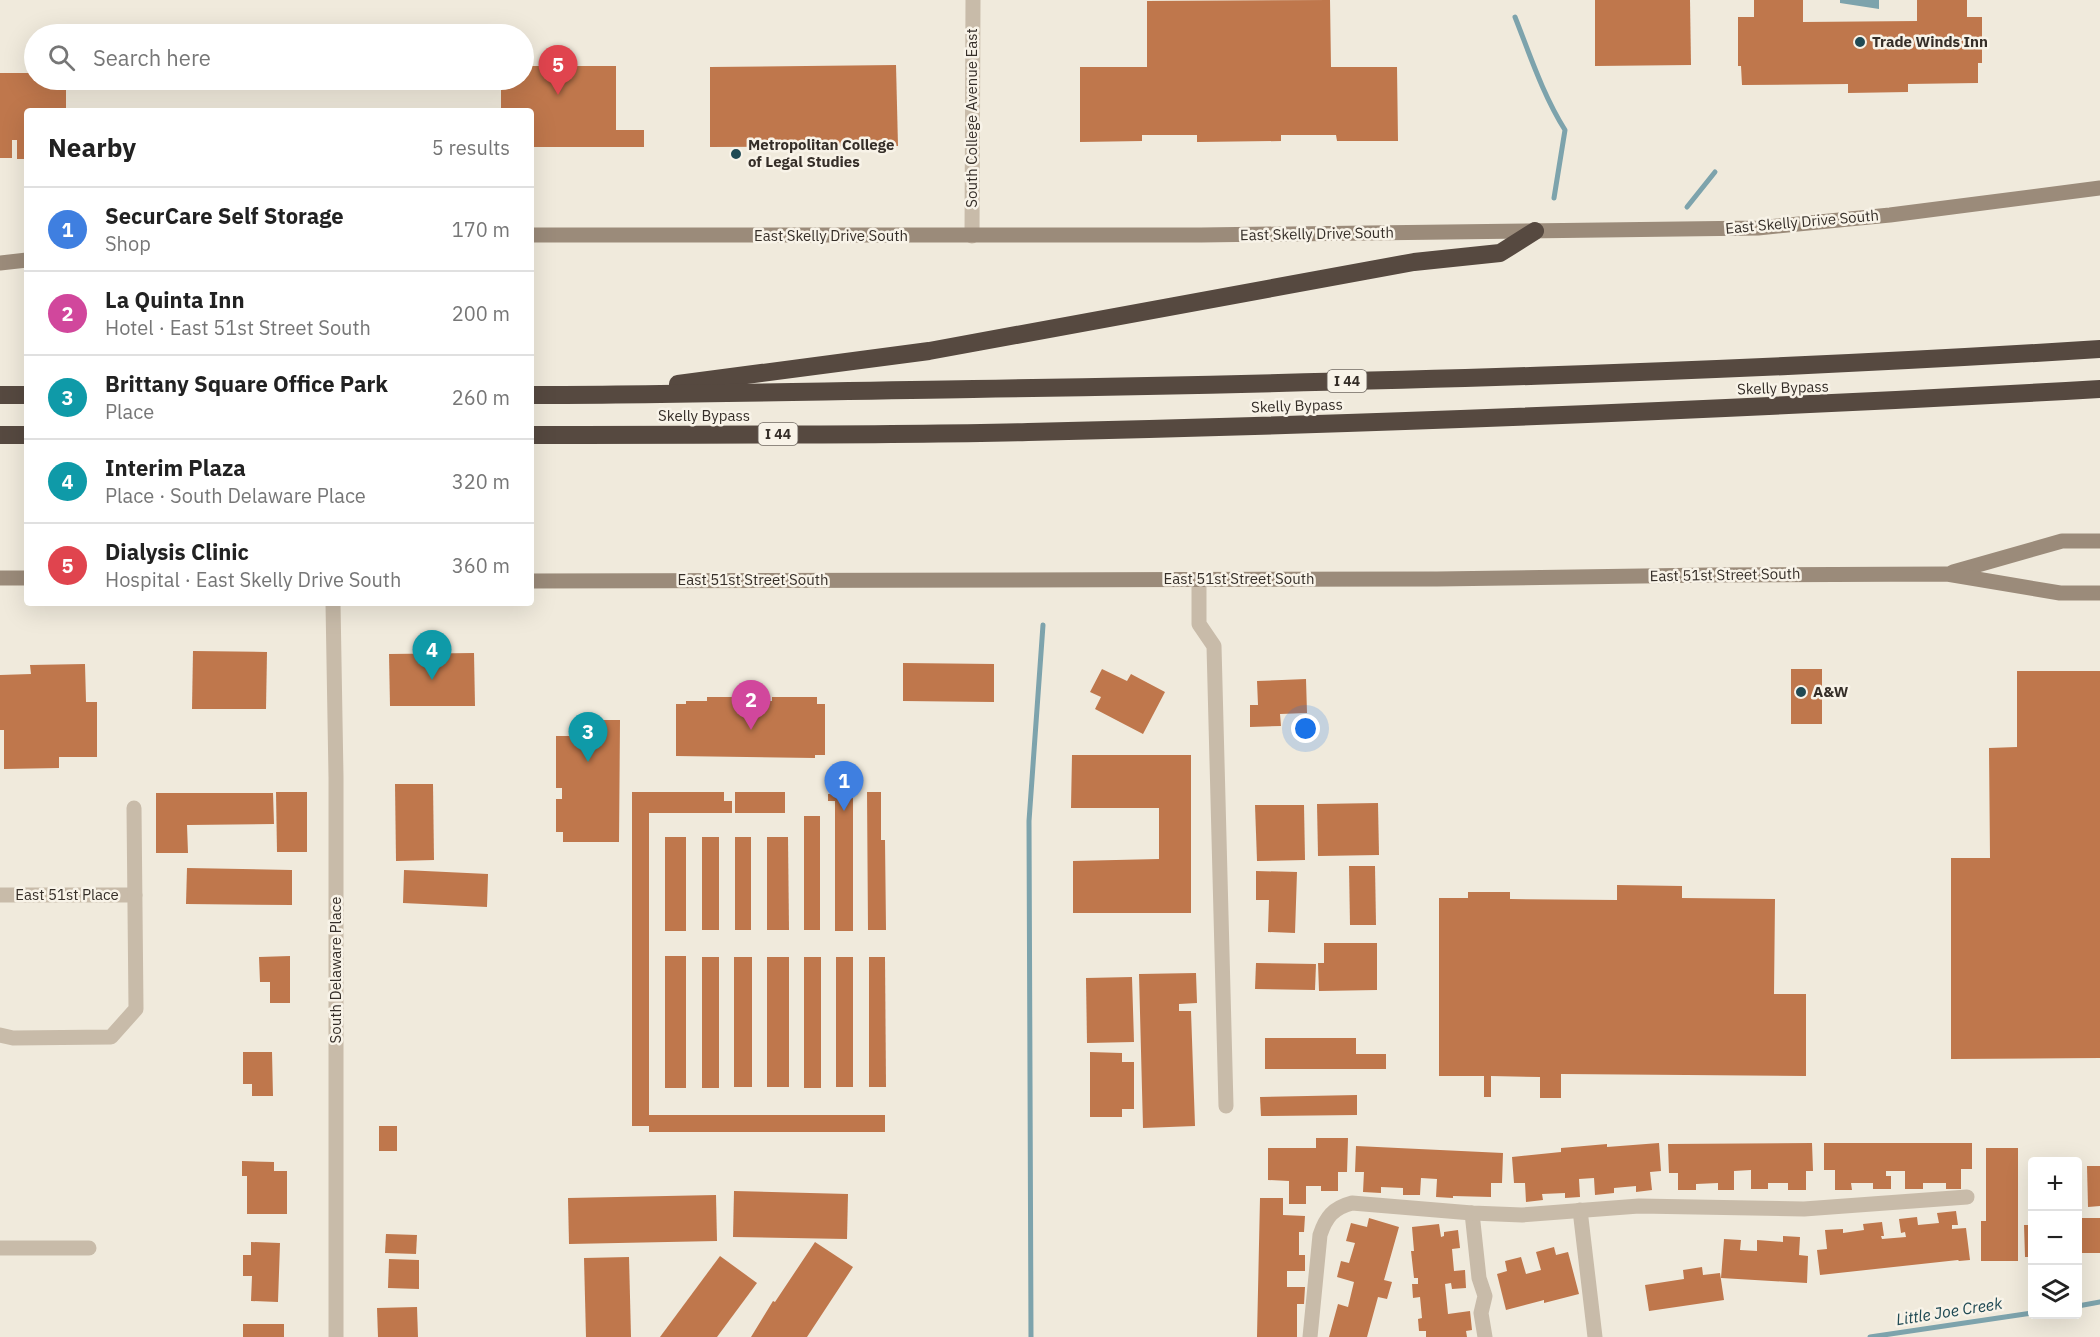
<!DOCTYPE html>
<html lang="en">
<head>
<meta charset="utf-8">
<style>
  :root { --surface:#fff; --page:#f6f6f6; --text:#222; --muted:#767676; --line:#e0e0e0; --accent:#204a54 }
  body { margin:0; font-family:"IBM Plex Sans",sans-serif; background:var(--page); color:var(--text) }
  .controls { position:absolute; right:18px; bottom:18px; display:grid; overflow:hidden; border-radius:6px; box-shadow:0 6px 24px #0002 }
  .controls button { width:54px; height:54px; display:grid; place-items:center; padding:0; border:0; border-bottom:2px solid var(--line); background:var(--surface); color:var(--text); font:30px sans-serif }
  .you { position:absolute; left:1306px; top:729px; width:21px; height:21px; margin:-15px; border:4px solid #fff; border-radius:50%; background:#1a73e8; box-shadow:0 0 0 9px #1a73e833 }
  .badge { display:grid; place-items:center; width:39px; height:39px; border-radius:50%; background:var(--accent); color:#fff; font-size:20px; font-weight:700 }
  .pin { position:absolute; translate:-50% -50px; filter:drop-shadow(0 2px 3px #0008) }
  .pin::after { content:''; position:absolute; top:32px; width:21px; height:18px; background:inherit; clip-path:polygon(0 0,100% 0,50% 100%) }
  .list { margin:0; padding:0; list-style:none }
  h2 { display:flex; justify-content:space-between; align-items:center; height:78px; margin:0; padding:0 24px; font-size:26px }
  h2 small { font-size:20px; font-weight:400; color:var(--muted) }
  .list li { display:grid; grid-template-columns:39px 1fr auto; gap:18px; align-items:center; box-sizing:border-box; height:84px; padding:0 24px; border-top:2px solid var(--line) }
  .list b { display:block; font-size:22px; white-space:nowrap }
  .list p { margin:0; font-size:20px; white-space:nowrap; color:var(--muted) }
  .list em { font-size:20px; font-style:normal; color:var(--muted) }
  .icon { flex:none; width:33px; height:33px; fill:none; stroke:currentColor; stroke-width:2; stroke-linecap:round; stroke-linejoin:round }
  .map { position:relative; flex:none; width:2100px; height:1337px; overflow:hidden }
  .search { position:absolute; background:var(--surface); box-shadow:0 6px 24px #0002; left:24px; top:24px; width:510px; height:66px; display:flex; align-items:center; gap:15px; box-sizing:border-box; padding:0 21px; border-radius:33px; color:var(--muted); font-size:22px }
  .panel { position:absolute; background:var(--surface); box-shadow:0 6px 24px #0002; left:24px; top:108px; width:510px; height:498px; border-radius:6px }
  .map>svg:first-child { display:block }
  .water { fill:#7da3ac }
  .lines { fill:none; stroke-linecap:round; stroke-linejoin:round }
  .stream { stroke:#7da3ac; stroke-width:5 }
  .building { fill:#bf774c }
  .minor { stroke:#c8bba9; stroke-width:15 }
  .secondary { stroke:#9b8b7a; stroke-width:15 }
  .motorway { stroke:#564940; stroke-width:18 }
  .poi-dot { fill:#204a54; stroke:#f8f3e8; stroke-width:2 }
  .labels { text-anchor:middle; stroke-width:5; stroke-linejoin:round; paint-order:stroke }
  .shield { fill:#f8f3e8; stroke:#706962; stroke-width:1.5 }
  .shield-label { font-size:14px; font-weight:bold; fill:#352e28 }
  .poi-label { font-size:15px; font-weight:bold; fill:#352e28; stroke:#f8f3e8; text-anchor:start }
  .street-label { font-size:15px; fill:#352e28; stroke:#f8f3e8 }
  .water-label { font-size:16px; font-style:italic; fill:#204a54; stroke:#f8f3e8 }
</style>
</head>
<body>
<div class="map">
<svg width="2100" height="1337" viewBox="0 0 2100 1337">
  <rect width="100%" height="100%" fill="#f0eadc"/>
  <path class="water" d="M 1840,0 L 1879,0 L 1879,9 L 1840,3 Z"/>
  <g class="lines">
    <g class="stream">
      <path d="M 1515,17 C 1530,55 1543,95 1565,130 L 1554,198"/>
      <path d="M 1687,207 L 1715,172"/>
      <path d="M 2078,1306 L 2100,1302"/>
      <path d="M 1031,1337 L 1029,821 L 1043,625"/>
      <path d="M 1870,1337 L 2032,1313"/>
    </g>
  </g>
  <g class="building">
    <path d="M 1330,0 L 1331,67 L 1397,67 L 1398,141 L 1337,141 L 1336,135 L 1281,135 L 1281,141 L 1197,142 L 1197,135 L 1142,135 L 1142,141 L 1080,142 L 1080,67 L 1147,67 L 1147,1 Z"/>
    <path d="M 1595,0 L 1690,0 L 1691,65 L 1595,66 Z"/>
    <path d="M 1754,0 L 1803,0 L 1803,22 L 1917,21 L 1917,0 L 1967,0 L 1967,17 L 1982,17 L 1982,63 L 1978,63 L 1978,83 L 1908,84 L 1908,92 L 1848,93 L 1848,84 L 1742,85 L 1741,66 L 1738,66 L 1738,17 L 1754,17 Z"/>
    <path d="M 896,65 L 898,146 L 710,147 L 710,67 Z"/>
    <path d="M 524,66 L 616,66 L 616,130 L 644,130 L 644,147 L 531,147 L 531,111 L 501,111 L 501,80 L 524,80 Z"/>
    <path d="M 0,73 L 34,73 L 34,80 L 66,80 L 66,111 L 27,111 L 27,159 L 17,159 L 17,140 L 12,140 L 12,158 L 0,158 Z"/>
    <path d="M 193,651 L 267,652 L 266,709 L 192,709 Z"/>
    <path d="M 474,653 L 475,706 L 390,706 L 389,654 Z"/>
    <path d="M 903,663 L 994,664 L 994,702 L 903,701 Z"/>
    <path d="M 85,664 L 86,702 L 97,702 L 97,757 L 59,757 L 59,768 L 4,769 L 4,730 L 0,730 L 0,675 L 31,674 L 30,665 Z"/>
    <path d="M 1102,669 L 1127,681 L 1131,674 L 1165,692 L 1143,734 L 1095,709 L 1101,697 L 1090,692 Z"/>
    <rect x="1791" y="669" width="31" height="55"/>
    <path d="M 2017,671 L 2100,671 L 2100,1058 L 1951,1059 L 1951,858 L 1990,858 L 1989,748 L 2017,747 Z"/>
    <path d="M 1306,679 L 1307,713 L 1280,714 L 1281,726 L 1250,727 L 1250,705 L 1258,705 L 1257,681 Z"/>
    <path d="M 707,697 L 751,697 L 751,701 L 772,701 L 772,697 L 817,697 L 817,704 L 825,704 L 825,755 L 815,755 L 815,758 L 676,756 L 676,704 L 686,704 L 686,701 L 707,701 Z"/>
    <path d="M 574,720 L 620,720 L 619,842 L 563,842 L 563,832 L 556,832 L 556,799 L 562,799 L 562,788 L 556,788 L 556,736 L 574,736 Z"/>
    <path d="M 1072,755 L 1191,755 L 1191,913 L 1073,913 L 1073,861 L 1159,859 L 1159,808 L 1071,808 Z"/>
    <path d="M 395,784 L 433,784 L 434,860 L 396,861 Z"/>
    <path d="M 276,792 L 307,792 L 307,852 L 277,852 Z"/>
    <path d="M 632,792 L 724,792 L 724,801 L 732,801 L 732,813 L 649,813 L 649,1115 L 885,1115 L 885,1132 L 649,1132 L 649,1126 L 632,1126 Z"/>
    <rect x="735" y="792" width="50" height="21"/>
    <path d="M 867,792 L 881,792 L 881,840 L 885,840 L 886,930 L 868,930 Z"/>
    <path d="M 156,793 L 273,793 L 274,824 L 187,825 L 188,853 L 156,853 Z"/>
    <path d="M 828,794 L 853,794 L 853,931 L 835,931 L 835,801 L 828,801 Z"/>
    <path d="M 1378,803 L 1379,855 L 1318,856 L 1317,804 Z"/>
    <path d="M 1255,805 L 1304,805 L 1305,860 L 1257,861 Z"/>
    <rect x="804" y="816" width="16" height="114"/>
    <rect x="665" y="837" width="21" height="94"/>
    <rect x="702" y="837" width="17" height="93"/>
    <rect x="735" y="837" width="16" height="93"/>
    <path d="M 767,837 L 788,837 L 789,930 L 767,930 Z"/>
    <path d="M 1349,866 L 1375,866 L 1376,925 L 1350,925 Z"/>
    <path d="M 187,868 L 292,870 L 292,905 L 186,904 Z"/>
    <path d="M 404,870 L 488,874 L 487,907 L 403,903 Z"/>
    <path d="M 1256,871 L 1297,872 L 1295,933 L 1268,932 L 1269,900 L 1256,900 Z"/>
    <path d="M 1617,885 L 1682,886 L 1682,898 L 1775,899 L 1774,994 L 1806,994 L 1806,1076 L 1561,1074 L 1561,1098 L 1540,1098 L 1540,1077 L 1491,1076 L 1491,1097 L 1484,1097 L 1484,1076 L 1439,1076 L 1439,898 L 1468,898 L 1468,892 L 1510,892 L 1510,899 L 1617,900 Z"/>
    <path d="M 1324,943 L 1377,943 L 1377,990 L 1319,991 L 1318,963 L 1324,963 Z"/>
    <path d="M 290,956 L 290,1003 L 270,1003 L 270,982 L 260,982 L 259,957 Z"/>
    <rect x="665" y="956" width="21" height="132"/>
    <rect x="702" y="957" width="17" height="131"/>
    <rect x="734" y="957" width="18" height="130"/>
    <rect x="767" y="957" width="22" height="130"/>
    <rect x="804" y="957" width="17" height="131"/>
    <rect x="836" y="957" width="17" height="130"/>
    <path d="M 869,957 L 885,957 L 886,1087 L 869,1087 Z"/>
    <path d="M 1256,963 L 1316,964 L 1315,990 L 1255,989 Z"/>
    <path d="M 1196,973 L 1197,1003 L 1179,1004 L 1179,1011 L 1191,1011 L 1195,1126 L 1143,1128 L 1139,974 Z"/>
    <path d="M 1132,977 L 1134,1042 L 1087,1043 L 1086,978 Z"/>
    <path d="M 1265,1038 L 1356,1038 L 1356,1054 L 1386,1054 L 1386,1069 L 1265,1069 Z"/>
    <path d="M 243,1052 L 272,1052 L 273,1096 L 252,1096 L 252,1084 L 243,1084 Z"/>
    <path d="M 1090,1052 L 1122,1053 L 1122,1062 L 1134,1062 L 1134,1109 L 1122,1109 L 1122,1117 L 1090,1117 Z"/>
    <path d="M 1357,1095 L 1357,1115 L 1261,1116 L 1260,1097 Z"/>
    <rect x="379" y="1126" width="18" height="25"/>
    <path d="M 1316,1138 L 1348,1138 L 1347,1172 L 1338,1172 L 1338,1191 L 1321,1191 L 1321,1186 L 1306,1186 L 1306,1204 L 1289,1204 L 1289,1181 L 1268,1180 L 1268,1148 L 1316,1148 Z"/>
    <path d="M 1659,1143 L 1661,1171 L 1650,1172 L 1652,1190 L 1636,1192 L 1636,1186 L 1614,1188 L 1614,1193 L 1595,1195 L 1594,1178 L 1579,1179 L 1580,1197 L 1565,1198 L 1565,1193 L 1542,1194 L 1543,1200 L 1526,1202 L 1525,1183 L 1514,1183 L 1512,1157 L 1561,1152 L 1561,1148 L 1607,1144 L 1607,1147 Z"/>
    <path d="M 1812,1143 L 1813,1171 L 1806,1171 L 1806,1190 L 1788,1190 L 1788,1183 L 1768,1183 L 1768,1189 L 1751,1189 L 1751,1170 L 1734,1171 L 1734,1190 L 1718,1190 L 1718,1183 L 1696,1184 L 1696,1190 L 1678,1190 L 1678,1173 L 1669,1173 L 1668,1144 Z"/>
    <path d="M 1824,1143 L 1972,1143 L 1972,1169 L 1961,1169 L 1961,1189 L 1946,1189 L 1946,1183 L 1923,1183 L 1923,1189 L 1905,1189 L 1905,1171 L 1886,1171 L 1886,1176 L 1891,1176 L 1891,1189 L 1873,1189 L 1873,1183 L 1851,1183 L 1852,1190 L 1835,1190 L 1835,1170 L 1824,1170 Z"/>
    <path d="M 1356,1146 L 1503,1153 L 1502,1183 L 1491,1183 L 1491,1197 L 1453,1196 L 1453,1198 L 1436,1197 L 1437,1179 L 1421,1178 L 1420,1195 L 1403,1195 L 1403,1188 L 1381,1187 L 1381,1193 L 1363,1192 L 1364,1172 L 1355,1172 Z"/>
    <path d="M 1986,1148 L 2018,1148 L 2018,1261 L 1981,1261 L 1981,1221 L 1986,1221 Z"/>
    <path d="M 242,1161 L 274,1162 L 274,1171 L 287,1171 L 287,1214 L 247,1214 L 247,1176 L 242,1176 Z"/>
    <path d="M 2087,1166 L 2100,1166 L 2100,1206 L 2088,1207 Z"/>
    <path d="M 734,1191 L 848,1194 L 847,1239 L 733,1237 Z"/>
    <path d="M 716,1195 L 717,1241 L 569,1244 L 568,1198 Z"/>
    <path d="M 1260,1198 L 1283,1198 L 1283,1215 L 1305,1216 L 1304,1232 L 1299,1232 L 1299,1255 L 1305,1255 L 1305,1271 L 1287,1271 L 1287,1287 L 1305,1287 L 1304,1304 L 1297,1304 L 1297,1337 L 1257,1337 Z"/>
    <path d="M 1956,1211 L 1958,1225 L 1952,1225 L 1952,1229 L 1966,1228 L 1970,1260 L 1959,1261 L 1958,1260 L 1820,1275 L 1817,1250 L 1827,1249 L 1825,1230 L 1843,1229 L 1843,1233 L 1864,1230 L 1863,1224 L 1882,1222 L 1884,1236 L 1881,1236 L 1882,1239 L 1906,1237 L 1905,1232 L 1901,1233 L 1899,1219 L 1917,1217 L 1918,1225 L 1939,1223 L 1937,1213 Z"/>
    <path d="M 1369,1218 L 1399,1227 L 1384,1280 L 1392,1282 L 1387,1299 L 1378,1297 L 1367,1337 L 1329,1337 L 1338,1304 L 1348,1307 L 1354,1282 L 1337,1277 L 1341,1261 L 1349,1263 L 1355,1243 L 1346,1241 L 1351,1223 L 1367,1227 Z"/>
    <rect x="2078" y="1218" width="22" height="35"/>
    <path d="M 1439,1224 L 1441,1237 L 1444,1236 L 1444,1232 L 1458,1230 L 1460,1248 L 1452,1249 L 1454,1271 L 1465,1270 L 1466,1288 L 1452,1289 L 1451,1283 L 1445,1284 L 1448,1314 L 1470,1311 L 1472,1330 L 1466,1331 L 1467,1337 L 1426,1337 L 1426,1331 L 1419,1331 L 1418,1319 L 1422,1318 L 1420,1297 L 1413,1298 L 1412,1284 L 1418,1284 L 1418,1278 L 1414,1278 L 1411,1251 L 1414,1251 L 1412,1227 Z"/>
    <path d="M 2024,1225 L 2032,1225 L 2032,1257 L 2025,1257 Z"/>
    <path d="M 386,1234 L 417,1235 L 416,1254 L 385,1253 Z"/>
    <path d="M 1783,1236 L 1800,1237 L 1799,1255 L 1808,1256 L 1807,1283 L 1721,1278 L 1724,1239 L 1741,1240 L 1740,1250 L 1757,1251 L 1757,1240 L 1783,1242 Z"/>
    <path d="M 251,1242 L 280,1243 L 278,1302 L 251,1301 L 252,1276 L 243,1276 L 243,1255 L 251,1255 Z"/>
    <path d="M 815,1242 L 853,1267 L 807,1337 L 751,1337 L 773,1301 L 775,1302 Z"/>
    <path d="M 1554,1247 L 1556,1255 L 1568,1252 L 1579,1294 L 1544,1303 L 1544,1300 L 1506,1310 L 1497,1274 L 1507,1271 L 1505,1261 L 1521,1257 L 1526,1274 L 1541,1270 L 1536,1252 Z"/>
    <path d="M 720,1256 L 757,1283 L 717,1337 L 660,1337 Z"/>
    <path d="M 629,1257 L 631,1337 L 586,1337 L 584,1258 Z"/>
    <path d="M 389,1259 L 419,1260 L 419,1289 L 388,1288 Z"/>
    <path d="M 1702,1267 L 1703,1275 L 1720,1273 L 1724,1300 L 1649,1311 L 1645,1285 L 1684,1279 L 1683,1270 Z"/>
    <path d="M 417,1307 L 418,1337 L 378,1337 L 377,1308 Z"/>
    <rect x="243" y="1324" width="41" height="13"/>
  </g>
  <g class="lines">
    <g class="minor">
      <path d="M 972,236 L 973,0"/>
      <path d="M 1199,579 L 1199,624 L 1214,646 L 1226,1106"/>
      <path d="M 333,603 L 336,777 L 336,1337"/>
      <path d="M 0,895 L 135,895"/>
      <path d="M 0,1035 L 13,1038 L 111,1037 L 136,1009 L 134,808"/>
      <path d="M 1580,1210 L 1595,1337"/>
      <path d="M 1472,1213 L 1479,1278 L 1485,1296 L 1481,1313 L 1485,1337"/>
      <path d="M 0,1248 L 89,1248"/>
      <path d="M 1310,1337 L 1320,1235 C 1326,1217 1333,1208 1352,1203 L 1472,1213 L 1522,1215 L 1639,1206 L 1804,1209 L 1967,1197"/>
    </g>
    <g class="secondary">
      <path d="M 531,235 L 1201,235 L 1758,228 L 1890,215 L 2100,188"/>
      <path d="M 0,263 L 27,260"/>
      <path d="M 1953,572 L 2062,541 L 2100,541"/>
      <path d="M 0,578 L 27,578"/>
      <path d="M 531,581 L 1437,579 L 1709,575 L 1947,574 L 2060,593 L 2100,593"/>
    </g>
    <g class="motorway">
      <path d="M 678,384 L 929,351 L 1414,262 L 1500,253 L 1535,231"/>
      <path d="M 0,395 L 27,395"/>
      <path d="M 531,395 C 678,395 825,391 973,389 C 1349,383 1725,373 2100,349"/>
      <path d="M 0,435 L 27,435"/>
      <path d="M 531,435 C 697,434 862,436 1028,432 C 1386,424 1743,409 2100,389"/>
    </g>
  </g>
  <g class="poi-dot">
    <circle cx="1860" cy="42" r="6"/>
    <circle cx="736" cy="154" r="6"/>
    <circle cx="1801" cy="692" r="6"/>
  </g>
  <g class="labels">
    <g class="shield">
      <rect x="1327.5" y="370" width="39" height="22" rx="4.5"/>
      <rect x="758.5" y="423" width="39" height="22" rx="4.5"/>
    </g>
    <g class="shield-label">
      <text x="1347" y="386">I 44</text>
      <text x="778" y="439">I 44</text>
    </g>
    <g class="poi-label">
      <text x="1872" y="47">Trade Winds Inn</text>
      <text x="748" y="150">Metropolitan College<tspan x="748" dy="17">of Legal Studies</tspan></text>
      <text x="1813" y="697">A&amp;W</text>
    </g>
    <g class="street-label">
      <text transform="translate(972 118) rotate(-90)" y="5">South College Avenue East</text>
      <text transform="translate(1802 222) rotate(-5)" y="5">East Skelly Drive South</text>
      <text transform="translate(1317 234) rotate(-1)" y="5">East Skelly Drive South</text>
      <text x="831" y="241">East Skelly Drive South</text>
      <text transform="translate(1783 388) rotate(-2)" y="5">Skelly Bypass</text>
      <text transform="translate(1297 406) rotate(-2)" y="5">Skelly Bypass</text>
      <text x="704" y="421">Skelly Bypass</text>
      <text transform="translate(1725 575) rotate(-1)" y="5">East 51st Street South</text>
      <text x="1239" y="584">East 51st Street South</text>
      <text x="753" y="585">East 51st Street South</text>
      <text x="67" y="900">East 51st Place</text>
      <text transform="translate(336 970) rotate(-90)" y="5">South Delaware Place</text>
    </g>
    <g class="water-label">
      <text transform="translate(1949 1311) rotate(-9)" y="6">Little Joe Creek</text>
    </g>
  </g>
</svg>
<div class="controls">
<button>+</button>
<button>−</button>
<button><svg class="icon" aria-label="layers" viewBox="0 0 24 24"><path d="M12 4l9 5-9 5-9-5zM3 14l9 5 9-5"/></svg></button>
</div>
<div class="you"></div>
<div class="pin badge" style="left:844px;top:811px;background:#3f7fe0">1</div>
<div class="pin badge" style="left:751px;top:730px;background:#d1479c">2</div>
<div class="pin badge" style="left:588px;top:762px;background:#0f9aa8">3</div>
<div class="pin badge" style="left:432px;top:680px;background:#0f9aa8">4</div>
<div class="pin badge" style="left:558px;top:95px;background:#e0444e">5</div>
<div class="search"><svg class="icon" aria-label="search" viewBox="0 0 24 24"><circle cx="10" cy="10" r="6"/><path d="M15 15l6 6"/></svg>Search here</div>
<section class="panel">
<h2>Nearby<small>5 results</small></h2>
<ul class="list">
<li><span class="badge" style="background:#3f7fe0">1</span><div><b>SecurCare Self Storage</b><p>Shop</p></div><em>170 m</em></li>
<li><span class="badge" style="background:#d1479c">2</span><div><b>La Quinta Inn</b><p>Hotel · East 51st Street South</p></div><em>200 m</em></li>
<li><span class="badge" style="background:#0f9aa8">3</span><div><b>Brittany Square Office Park</b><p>Place</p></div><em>260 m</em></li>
<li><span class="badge" style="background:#0f9aa8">4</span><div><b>Interim Plaza</b><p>Place · South Delaware Place</p></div><em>320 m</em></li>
<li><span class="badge" style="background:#e0444e">5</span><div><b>Dialysis Clinic</b><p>Hospital · East Skelly Drive South</p></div><em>360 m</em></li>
</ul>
</section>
</div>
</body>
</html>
